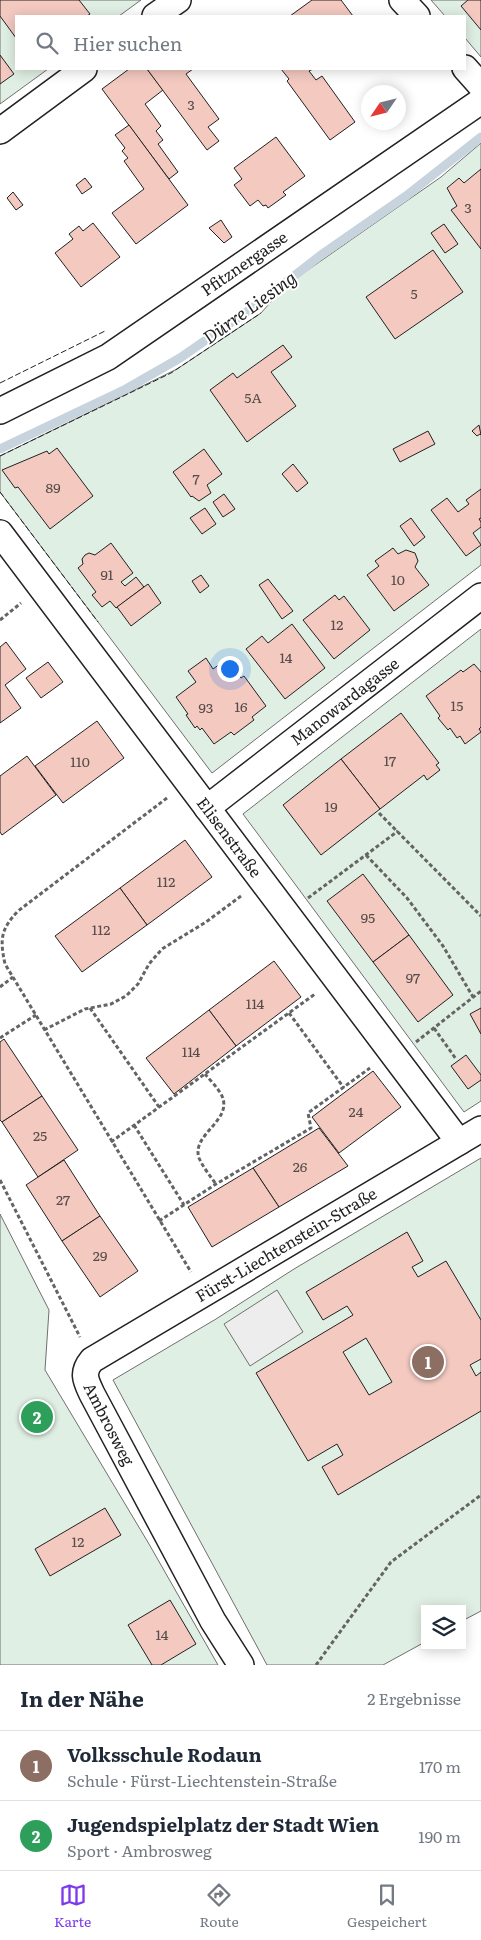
<!DOCTYPE html>
<html lang="de">
<head>
<meta charset="utf-8">
<style>
  :root { --surface:#fff; --page:#f2f2f3; --text:#1f2937; --muted:#747a83; --line:#e0e1e3; --accent:#7c3aed }
  body { margin:0; font-family:Literata,serif; background:var(--page); color:var(--text) }
  .controls { position:absolute; right:15px; bottom:15px; display:grid; overflow:hidden; border-radius:0px; box-shadow:0 2px 12px #0003 }
  .controls button { width:45px; height:45px; display:grid; place-items:center; padding:0; border:0; border-bottom:1px solid var(--line); background:var(--surface); color:var(--text); font:25px sans-serif }
  .compass { position:absolute; left:361px; top:85px; width:45px; height:45px; border-radius:50%; background:var(--surface); box-shadow:0 2px 12px #0003; rotate:235deg }
  .you { position:absolute; left:229px; top:668px; width:18px; height:18px; margin:-12px; border:4px solid #fff; border-radius:50%; background:#1a73e8; box-shadow:0 0 0 8px #1a73e833 }
  .badge { display:grid; place-items:center; width:32px; height:32px; border-radius:50%; background:var(--accent); color:#fff; font-size:16px; font-weight:700 }
  .pin { position:absolute; translate:-50% -50%; border:2px solid #fff; box-shadow:0 1px 5px #0006 }
  .list { margin:0; padding:0; list-style:none }
  h2 { display:flex; justify-content:space-between; align-items:center; height:65px; margin:0; padding:0 20px; font-size:21px }
  h2 small { font-size:16px; font-weight:400; color:var(--muted) }
  .list li { display:grid; grid-template-columns:32px 1fr auto; gap:15px; align-items:center; box-sizing:border-box; height:70px; padding:0 20px; border-top:1px solid var(--line) }
  .list b { display:block; font-size:19px; white-space:nowrap }
  .list p { margin:0; font-size:16px; white-space:nowrap; color:var(--muted) }
  .list em { font-size:16px; font-style:normal; color:var(--muted) }
  .icon { flex:none; width:28px; height:28px; fill:none; stroke:currentColor; stroke-width:2; stroke-linecap:round; stroke-linejoin:round }
  .map { position:relative; flex:none; width:481px; height:1665px; overflow:hidden }
  .search { position:absolute; background:var(--surface); box-shadow:0 2px 12px #0003; left:15px; right:15px; top:15px; height:55px; display:flex; align-items:center; gap:12px; box-sizing:border-box; padding:0 18px; border-radius:0px; color:var(--muted); font-size:19px }
  .sheet { height:205px; background:var(--surface) }
  nav { display:flex; justify-content:space-around; align-items:center; box-sizing:border-box; height:70px; border-top:1px solid var(--line); background:var(--surface); font-size:14px; color:var(--muted) }
  nav a { display:grid; justify-items:center; gap:2px }
  nav .on { color:var(--accent) }
  .map>svg:first-child { display:block }
  .green { fill:#e0efe3; stroke:#6f6f6f }
  .parking { fill:#ededed; stroke:#6f6f6f }
  .lines { fill:none; stroke-linecap:round; stroke-linejoin:round }
  .stream { stroke:#c7d3dd; stroke-width:9 }
  .building { fill:#f3c9c0; stroke:#222; fill-rule:evenodd }
  .street-casing { stroke:#222; stroke-width:28 }
  .path { stroke:#646464; stroke-width:3; stroke-dasharray:4 2.5; stroke-linecap:butt }
  .street { stroke:#fff; stroke-width:25 }
  .fence { stroke:#222; stroke-width:1; stroke-dasharray:6 2.5; stroke-linecap:butt }
  .labels { text-anchor:middle; stroke-width:4; stroke-linejoin:round; paint-order:stroke }
  .number-label { font-size:14px; fill:#564c4a }
  .street-label { font-size:16px; fill:#222; stroke:#fff }
  .water-label { font-size:18px; font-style:italic; fill:#222; stroke:#fff }
</style>
</head>
<body>
<div class="map">
<svg width="481" height="1665" viewBox="0 0 481 1665">
  <rect width="100%" height="100%" fill="#fff"/>
  <g class="green">
    <path d="M 0,0 L 141,0 L 119,16 L 16,16 L 16,69 L 48,69 L 0,104 Z"/>
    <path d="M 431,0 L 481,0 L 481,57 L 465,38 L 465,16 L 445,16 Z"/>
    <path d="M 481,143 L 481,565 L 212,773 L 0,492 L 0,456 L 177,369 L 261,313 L 285,286 L 441,177 Z"/>
    <path d="M 481,629 L 481,1101 L 464,1112 L 243,814 Z"/>
    <path d="M 481,1158 L 481,1611 L 462,1621 L 462,1609 L 425,1609 L 425,1642 L 383,1665 L 267,1665 L 113,1380 L 216,1319 L 294,1269 Z"/>
    <path d="M 0,1214 L 49,1310 L 45,1370 L 149,1544 L 218,1665 L 0,1665 Z"/>
  </g>
  <path class="parking" d="M 277,1290 L 303,1332 L 250,1366 L 224,1324 Z"/>
  <g class="lines">
    <path class="stream" d="M 0,449 L 126,389 L 180,358 L 258,304 L 321,255 L 406,196 L 481,137"/>
  </g>
  <g class="building">
    <path d="M 0,0 L 79,0 L 90,14 L 87,16 L 16,16 L 16,38 L 0,16 Z"/>
    <path d="M 312,0 L 341,0 L 353,16 L 290,16 Z"/>
    <path d="M 468,0 L 481,0 L 481,30 L 461,6 Z"/>
    <path d="M 0,55 L 14,74 L 0,84 Z"/>
    <path d="M 129,69 L 147,69 L 163,90 L 145,104 L 161,126 L 156,131 L 163,140 L 158,144 L 178,172 L 169,179 L 102,89 Z"/>
    <path d="M 147,69 L 193,69 L 186,74 L 219,119 L 208,127 L 219,141 L 207,150 Z"/>
    <path d="M 281,69 L 313,69 L 309,71 L 316,80 L 322,76 L 355,122 L 330,140 L 287,81 L 289,79 Z"/>
    <path d="M 129,125 L 188,205 L 136,244 L 112,213 L 144,189 L 124,161 L 128,158 L 122,151 L 125,148 L 115,135 Z"/>
    <path d="M 276,137 L 305,176 L 283,192 L 286,195 L 268,208 L 266,205 L 263,206 L 258,200 L 250,206 L 234,185 L 242,179 L 234,168 Z"/>
    <path d="M 481,169 L 481,249 L 451,210 L 457,206 L 447,188 L 459,178 L 464,183 Z"/>
    <path d="M 85,178 L 92,187 L 82,194 L 76,185 Z"/>
    <path d="M 13,192 L 23,205 L 16,210 L 7,198 Z"/>
    <path d="M 221,220 L 232,237 L 224,243 L 209,228 Z"/>
    <path d="M 93,223 L 120,257 L 81,287 L 55,253 L 73,239 L 69,234 L 79,226 L 83,231 Z"/>
    <path d="M 444,224 L 458,244 L 445,253 L 431,233 Z"/>
    <path d="M 433,250 L 463,292 L 395,339 L 366,297 Z"/>
    <path d="M 283,345 L 292,357 L 271,372 L 296,406 L 247,442 L 210,390 L 233,373 L 237,378 Z"/>
    <path d="M 479,425 L 481,435 L 480,434 L 477,436 L 472,431 Z"/>
    <path d="M 428,431 L 435,444 L 400,462 L 393,449 Z"/>
    <path d="M 57,448 L 93,496 L 50,529 L 18,487 L 15,488 L 2,470 L 47,451 L 49,454 Z"/>
    <path d="M 204,449 L 222,474 L 207,485 L 211,493 L 199,501 L 192,496 L 191,497 L 173,472 Z"/>
    <path d="M 293,464 L 308,483 L 297,492 L 282,474 Z"/>
    <path d="M 481,489 L 481,518 L 479,519 L 481,522 L 481,527 L 473,533 L 481,545 L 466,556 L 431,510 L 447,498 L 458,512 L 469,504 L 466,500 Z"/>
    <path d="M 224,494 L 235,509 L 223,517 L 213,502 Z"/>
    <path d="M 205,508 L 216,524 L 202,534 L 190,518 Z"/>
    <path d="M 411,518 L 425,537 L 414,546 L 400,526 Z"/>
    <path d="M 111,543 L 133,573 L 121,582 L 125,586 L 136,577 L 144,587 L 116,608 L 110,601 L 102,607 L 92,595 L 96,592 L 78,568 L 83,564 L 82,559 L 85,555 L 89,553 L 95,555 Z"/>
    <path d="M 393,548 L 398,554 L 406,550 L 415,553 L 418,561 L 415,567 L 429,585 L 394,611 L 367,575 L 379,566 L 375,561 Z"/>
    <path d="M 201,575 L 209,586 L 200,593 L 192,581 Z"/>
    <path d="M 268,579 L 293,611 L 282,619 L 259,585 Z"/>
    <path d="M 148,584 L 161,603 L 131,626 L 117,607 Z"/>
    <path d="M 335,595 L 339,600 L 344,596 L 370,630 L 334,659 L 303,620 Z"/>
    <path d="M 292,624 L 325,668 L 285,699 L 246,649 L 262,636 L 268,643 Z"/>
    <path d="M 6,642 L 26,669 L 5,685 L 21,708 L 0,723 L 0,647 Z"/>
    <path d="M 206,658 L 213,669 L 227,659 L 241,678 L 244,676 L 266,706 L 252,717 L 254,720 L 234,735 L 231,732 L 214,744 L 202,728 L 200,730 L 197,726 L 195,728 L 186,715 L 188,714 L 176,697 L 196,682 L 188,671 Z"/>
    <path d="M 48,662 L 63,682 L 41,698 L 26,678 Z"/>
    <path d="M 474,664 L 481,672 L 481,727 L 479,729 L 481,732 L 465,744 L 460,736 L 457,738 L 450,728 L 448,730 L 438,718 L 440,716 L 426,696 L 461,670 L 463,672 Z"/>
    <path d="M 401,713 L 439,763 L 436,765 L 440,770 L 427,780 L 424,775 L 380,809 L 341,759 Z"/>
    <path d="M 97,721 L 124,758 L 63,803 L 35,766 Z"/>
    <path d="M 27,756 L 56,795 L 2,835 L 0,832 L 0,776 Z"/>
    <path d="M 341,759 L 380,809 L 321,855 L 283,805 Z"/>
    <path d="M 185,840 L 212,877 L 147,925 L 120,888 Z"/>
    <path d="M 363,874 L 409,935 L 373,962 L 327,901 Z"/>
    <path d="M 120,888 L 147,925 L 82,972 L 55,936 Z"/>
    <path d="M 409,935 L 453,995 L 418,1022 L 373,962 Z"/>
    <path d="M 274,961 L 301,997 L 236,1046 L 209,1010 Z"/>
    <path d="M 481,1008 L 481,1034 L 470,1014 Z"/>
    <path d="M 209,1010 L 236,1046 L 174,1094 L 146,1058 Z"/>
    <path d="M 4,1039 L 42,1096 L 2,1122 L 0,1120 L 0,1042 Z"/>
    <path d="M 466,1055 L 481,1075 L 481,1080 L 468,1089 L 451,1066 Z"/>
    <path d="M 373,1071 L 401,1107 L 339,1153 L 312,1117 Z"/>
    <path d="M 42,1096 L 78,1150 L 38,1177 L 2,1122 Z"/>
    <path d="M 319,1128 L 348,1166 L 279,1207 L 253,1168 Z"/>
    <path d="M 64,1160 L 100,1216 L 62,1241 L 26,1185 Z"/>
    <path d="M 253,1168 L 279,1207 L 212,1247 L 188,1207 Z"/>
    <path d="M 100,1216 L 138,1271 L 100,1297 L 62,1241 Z"/>
    <path d="M 407,1232 L 423,1261 L 412,1267 L 418,1277 L 446,1261 L 481,1320 L 481,1359 L 470,1365 L 476,1376 L 481,1372 L 481,1411 L 338,1495 L 322,1467 L 343,1455 L 337,1444 L 308,1461 L 256,1373 L 353,1315 L 347,1306 L 323,1320 L 306,1292 ZM 366,1338 L 392,1382 L 369,1395 L 343,1352 Z"/>
    <path d="M 105,1508 L 121,1535 L 50,1576 L 35,1549 Z"/>
    <path d="M 170,1600 L 196,1644 L 161,1665 L 152,1665 L 128,1625 Z"/>
  </g>
  <g class="lines">
    <g class="street-casing">
      <g id="street">
        <path d="M 402,0 L 417,16"/>
        <path d="M 155,16 L 178,0"/>
        <path d="M 465,68 L 481,86"/>
        <path d="M 0,131 L 84,69"/>
        <path id="s1" d="M 0,411 L 108,357 L 481,101"/>
        <path id="s2" d="M 0,533 L 459,1142"/>
        <path id="s3" d="M 207,808 L 481,596"/>
        <path id="s4" d="M 241,1665 L 213,1621 L 92,1394 C 86,1381 81,1373 92,1360 L 481,1129"/>
      </g>
    </g>
    <g class="path">
      <path d="M 0,620 L 21,603"/>
      <path d="M 167,798 L 18,911 C 0,930 0,940 5,964 L 191,1272"/>
      <path d="M 379,813 L 481,916"/>
      <path d="M 366,855 L 407,898 L 443,946 L 473,997"/>
      <path d="M 308,898 L 398,831"/>
      <path d="M 0,987 L 13,977"/>
      <path d="M 90,1008 L 159,1107"/>
      <path d="M 289,1013 L 344,1088"/>
      <path d="M 434,1028 L 456,1059"/>
      <path d="M 44,1030 L 85,1009 L 111,1004 L 126,996 L 138,984 L 149,964 L 162,949 L 206,922 L 241,896"/>
      <path d="M 0,1038 L 36,1015"/>
      <path d="M 416,1042 L 481,991"/>
      <path d="M 205,1074 C 210,1080 218,1088 222,1096 C 233,1121 191,1134 199,1158 C 203,1167 210,1176 216,1184"/>
      <path d="M 134,1125 L 184,1205"/>
      <path d="M 111,1142 L 315,994"/>
      <path d="M 0,1180 L 80,1337"/>
      <path d="M 159,1221 L 216,1184 L 311,1128 L 308,1113 L 370,1068"/>
      <path d="M 316,1665 L 391,1562 L 481,1495"/>
    </g>
    <use href="#street" class="street"/>
    <g class="fence">
      <path d="M 0,383 L 105,331"/>
      <path d="M 0,456 L 171,373 L 261,313"/>
      <path d="M 0,492 L 98,622"/>
    </g>
  </g>
  <g class="labels">
    <g class="number-label">
      <text x="191" y="110">3</text>
      <text x="468" y="213">3</text>
      <text x="414" y="299">5</text>
      <text x="253" y="403">5A</text>
      <text x="196" y="484">7</text>
      <text x="53" y="493">89</text>
      <text x="107" y="580">91</text>
      <text x="398" y="585">10</text>
      <text x="337" y="630">12</text>
      <text x="286" y="663">14</text>
      <text x="457" y="711">15</text>
      <text x="241" y="712">16</text>
      <text x="206" y="713">93</text>
      <text x="390" y="766">17</text>
      <text x="80" y="767">110</text>
      <text x="331" y="812">19</text>
      <text x="166" y="887">112</text>
      <text x="368" y="923">95</text>
      <text x="101" y="935">112</text>
      <text x="413" y="983">97</text>
      <text x="255" y="1009">114</text>
      <text x="191" y="1057">114</text>
      <text x="356" y="1117">24</text>
      <text x="40" y="1141">25</text>
      <text x="300" y="1172">26</text>
      <text x="63" y="1205">27</text>
      <text x="100" y="1261">29</text>
      <text x="78" y="1547">12</text>
      <text x="162" y="1640">14</text>
    </g>
    <g class="street-label">
      <text dy="6" stroke="none"><textPath href="#s1" startOffset="286">Pfitznergasse</textPath></text>
      <text dy="6" stroke="none"><textPath href="#s3" startOffset="174">Manowardagasse</textPath></text>
      <text dy="6" stroke="none"><textPath href="#s2" startOffset="381">Elisenstraße</textPath></text>
      <text dy="6" stroke="none"><textPath href="#s4" startOffset="572">Fürst-Liechtenstein-Straße</textPath></text>
      <text transform="translate(109 1424) rotate(63)" y="6">Ambrosweg</text>
    </g>
    <g class="water-label">
      <text transform="translate(250 308) rotate(-36)" y="6">Dürre Liesing</text>
    </g>
  </g>
</svg>
<div class="controls">
<button><svg class="icon" aria-label="layers" viewBox="0 0 24 24"><path d="M12 4l9 5-9 5-9-5zM3 14l9 5 9-5"/></svg></button>
</div>
<svg class="compass" viewBox="-18 -18 36 36"><path d="M0-13l5 13h-10z" fill="#e53935"/><path d="M0 13l5-13h-10z" fill="#747a83"/></svg>
<div class="you"></div>
<div class="pin badge" style="left:428px;top:1362px;background:#8d6e63">1</div>
<div class="pin badge" style="left:37px;top:1417px;background:#2e9e5b">2</div>
<div class="search"><svg class="icon" aria-label="search" viewBox="0 0 24 24"><circle cx="10" cy="10" r="6"/><path d="M15 15l6 6"/></svg>Hier suchen</div>
</div>
<section class="sheet">
<h2>In der Nähe<small>2 Ergebnisse</small></h2>
<ul class="list">
<li><span class="badge" style="background:#8d6e63">1</span><div><b>Volksschule Rodaun</b><p>Schule · Fürst-Liechtenstein-Straße</p></div><em>170 m</em></li>
<li><span class="badge" style="background:#2e9e5b">2</span><div><b>Jugendspielplatz der Stadt Wien</b><p>Sport · Ambrosweg</p></div><em>190 m</em></li>
</ul>
</section>
<nav>
<a class="on"><svg class="icon" aria-label="map" viewBox="0 0 24 24"><path d="M3 6l6-2 6 2 6-2v14l-6 2-6-2-6 2zM9 4v14M15 6v14"/></svg>Karte</a>
<a><svg class="icon" aria-label="directions" viewBox="0 0 24 24"><path d="M12 3l9 9-9 9-9-9zM9 14v-3h6M13 9l2 2-2 2"/></svg>Route</a>
<a><svg class="icon" aria-label="saved" viewBox="0 0 24 24"><path d="M7 4h10v16l-5-4-5 4z"/></svg>Gespeichert</a>
</nav>
</body>
</html>
